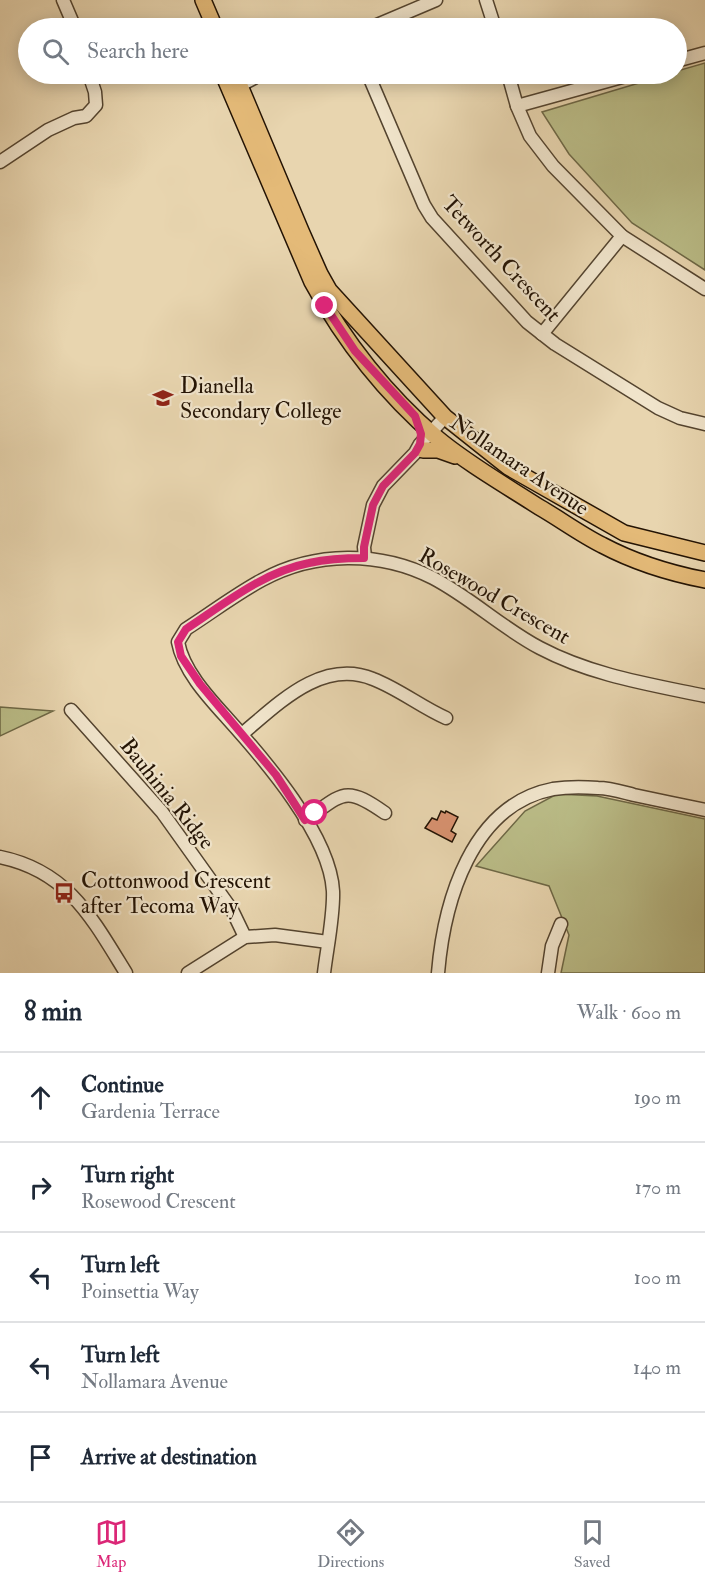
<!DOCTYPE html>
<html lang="en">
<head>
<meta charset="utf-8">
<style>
  :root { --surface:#fff; --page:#f2f2f3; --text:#1f2937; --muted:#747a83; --line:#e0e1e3; --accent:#db2777 }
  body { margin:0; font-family:"IM FELL Double Pica",serif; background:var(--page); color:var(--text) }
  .stop { position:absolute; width:18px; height:18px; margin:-14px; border:4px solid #db2777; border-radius:50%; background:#fff }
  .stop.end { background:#db2777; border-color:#fff; box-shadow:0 2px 6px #0008 }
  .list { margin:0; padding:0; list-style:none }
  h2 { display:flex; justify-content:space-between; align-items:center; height:78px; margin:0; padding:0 24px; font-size:26px }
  h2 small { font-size:20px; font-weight:400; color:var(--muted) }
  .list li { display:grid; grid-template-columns:39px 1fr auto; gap:18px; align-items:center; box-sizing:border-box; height:90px; padding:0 24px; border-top:2px solid var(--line) }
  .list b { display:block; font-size:22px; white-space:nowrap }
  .list p { margin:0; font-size:20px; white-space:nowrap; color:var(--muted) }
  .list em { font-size:20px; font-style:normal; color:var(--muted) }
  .icon { flex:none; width:33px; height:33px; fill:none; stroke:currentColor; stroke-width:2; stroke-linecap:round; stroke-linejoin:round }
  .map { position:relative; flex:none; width:705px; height:973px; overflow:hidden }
  .search { position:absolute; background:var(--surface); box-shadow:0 3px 15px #0003; left:18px; right:18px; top:18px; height:66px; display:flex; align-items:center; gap:15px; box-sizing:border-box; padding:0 21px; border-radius:33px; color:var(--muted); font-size:22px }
  .sheet { height:528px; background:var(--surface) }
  nav { display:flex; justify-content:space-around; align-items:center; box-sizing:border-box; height:84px; border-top:2px solid var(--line); background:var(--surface); font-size:16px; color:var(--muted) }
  nav a { display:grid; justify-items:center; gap:3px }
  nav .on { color:var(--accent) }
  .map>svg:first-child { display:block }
  .green { fill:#babc87; stroke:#6e6846; stroke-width:1.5 }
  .building { fill:#d89270; stroke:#231304; stroke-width:1.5 }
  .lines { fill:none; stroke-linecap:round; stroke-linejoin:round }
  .minor-casing { stroke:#54442f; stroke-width:15 }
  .major-casing { stroke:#231304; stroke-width:18 }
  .minor { stroke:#f0e4cb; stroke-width:12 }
  .major { stroke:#e4ba78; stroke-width:15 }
  .route { stroke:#db2777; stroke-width:8 }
  .labels { text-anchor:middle; stroke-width:4.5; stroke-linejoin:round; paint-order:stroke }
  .street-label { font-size:22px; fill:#231304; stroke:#f0e4cb }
  .poi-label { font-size:22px; fill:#231304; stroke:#f0e4cb; text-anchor:start }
</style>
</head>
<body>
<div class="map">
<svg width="705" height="973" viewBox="0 0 705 973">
  <rect width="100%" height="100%" fill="#e8d5af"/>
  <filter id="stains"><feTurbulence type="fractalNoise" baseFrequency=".00333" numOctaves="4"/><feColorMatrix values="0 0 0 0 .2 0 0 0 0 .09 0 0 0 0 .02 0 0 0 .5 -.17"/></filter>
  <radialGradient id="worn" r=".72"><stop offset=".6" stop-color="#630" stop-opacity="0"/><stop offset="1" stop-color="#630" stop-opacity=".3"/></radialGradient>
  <g class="green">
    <path d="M 705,63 L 705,270 L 632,223 L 569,154 L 542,112 L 669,74 L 676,74 L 677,71 Z"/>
    <path d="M 0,707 L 53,711 L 0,736 Z"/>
    <path d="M 557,794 L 597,796 L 705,819 L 705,973 L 561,973 L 569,935 L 549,886 L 476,866 L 525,811 Z"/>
  </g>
  <path class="building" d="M 441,811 L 445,813 L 446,811 L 458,817 L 451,831 L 456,834 L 452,842 L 425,828 L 432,818 L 437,820 Z"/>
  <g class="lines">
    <g class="minor-casing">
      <g id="minor">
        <path d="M 63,0 L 75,28"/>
        <path d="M 486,0 L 495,28"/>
        <path d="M 370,28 L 436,0"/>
        <path d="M 676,61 L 705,53"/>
        <path d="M 368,74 L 424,205 L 432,218 L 527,322 L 555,344 L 658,408 L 680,418 L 705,424"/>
        <path d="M 508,74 L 517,106 L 530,136 L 553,166 L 622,236 L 705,289"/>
        <path d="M 233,89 L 254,78 L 257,74"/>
        <path d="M 517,106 L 633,74"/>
        <path d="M 0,162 L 48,130 L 74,118 L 86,116 L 96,105 L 95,92 L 89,74"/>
        <path d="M 542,334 L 622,236"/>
        <path d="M 365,558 L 364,547 L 373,505 L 383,486 L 415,453 L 420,444 L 445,417"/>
        <path d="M 71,710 L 162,812 L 232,910 L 245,937"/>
        <path d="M 242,734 C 278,704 322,658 373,679 C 399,689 421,707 446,718"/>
        <path d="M 305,820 C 343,794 344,784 385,813"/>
        <path d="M 0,857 C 68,871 92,918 126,973"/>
        <path d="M 188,973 L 245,937 L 275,935 L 328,942"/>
        <path d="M 324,973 C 327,948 334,915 333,891 C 330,835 264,759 227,718 C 208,697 183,670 178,642 L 186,629 C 211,613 236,594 262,580 C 315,551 380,551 433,578 C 471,598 502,628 540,648 C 591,675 648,684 705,696"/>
        <path d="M 438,973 C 444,902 471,805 553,789 C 566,787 584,787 598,788 C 610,788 622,792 634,795 C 658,800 681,805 705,810"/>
        <path d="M 548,973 L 552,946 L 561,924"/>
      </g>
    </g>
    <g class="major-casing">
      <g id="major">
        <path d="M 203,0 L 215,28"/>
        <path d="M 223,74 L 312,282 C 344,341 387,395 437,438 C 468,464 505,485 539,507 C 560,519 580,534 602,545 C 634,562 669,573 705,580"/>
        <path d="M 235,74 L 301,231 L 320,274 L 329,290 L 445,417 L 508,467 L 624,533 L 705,553"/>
        <path d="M 423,450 L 438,450 L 455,456"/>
      </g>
    </g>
    <use href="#minor" class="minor"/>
    <use href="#major" class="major"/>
  </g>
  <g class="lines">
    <path class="route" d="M 315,813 L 305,820 L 276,775 L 200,684 L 181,656 L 178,642 L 186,629 C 224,604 263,572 309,563 C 327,559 345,558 364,558 L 364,547 L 373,505 L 383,486 L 415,453 L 420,444 L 421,434 L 415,416 L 355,351 L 325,306"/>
  </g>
  <defs>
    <g id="school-bare" transform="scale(1.62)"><path d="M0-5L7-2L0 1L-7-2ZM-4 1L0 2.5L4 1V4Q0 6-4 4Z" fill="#8f2418" stroke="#f0e4cb" stroke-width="2.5" paint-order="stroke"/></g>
    <g id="bus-bare" transform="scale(1.62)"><path d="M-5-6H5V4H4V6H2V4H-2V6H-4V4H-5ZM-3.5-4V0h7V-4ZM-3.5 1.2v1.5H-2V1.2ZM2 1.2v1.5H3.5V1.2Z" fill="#8f2418" stroke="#f0e4cb" stroke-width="2.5" paint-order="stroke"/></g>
  </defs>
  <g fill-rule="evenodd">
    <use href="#school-bare" x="163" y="398"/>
    <use href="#bus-bare" x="64" y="893"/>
  </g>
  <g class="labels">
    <g class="street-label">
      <text transform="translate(502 258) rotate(47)" y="8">Tetworth Crescent</text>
      <text transform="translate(520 464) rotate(34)" y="8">Nollamara Avenue</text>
      <text transform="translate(495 595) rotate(30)" y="8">Rosewood Crescent</text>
      <text transform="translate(168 793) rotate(51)" y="8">Bauhinia Ridge</text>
    </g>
    <g class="poi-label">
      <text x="180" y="393">Dianella<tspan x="180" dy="25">Secondary College</tspan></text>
      <text x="81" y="888">Cottonwood Crescent<tspan x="81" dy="25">after Tecoma Way</tspan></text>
    </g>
  </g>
  <rect width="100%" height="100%" filter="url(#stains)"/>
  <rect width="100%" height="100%" fill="url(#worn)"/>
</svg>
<div class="stop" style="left:315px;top:813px"></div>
<div class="stop end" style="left:325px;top:306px"></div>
<div class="search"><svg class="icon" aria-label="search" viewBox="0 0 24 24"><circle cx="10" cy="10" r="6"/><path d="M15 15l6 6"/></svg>Search here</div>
</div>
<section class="sheet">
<h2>8 min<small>Walk · 600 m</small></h2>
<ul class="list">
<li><svg class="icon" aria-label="ahead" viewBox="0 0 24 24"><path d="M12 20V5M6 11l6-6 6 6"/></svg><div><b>Continue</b><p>Gardenia Terrace</p></div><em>190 m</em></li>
<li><svg class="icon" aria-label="right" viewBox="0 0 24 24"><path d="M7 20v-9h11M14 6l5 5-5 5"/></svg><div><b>Turn right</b><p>Rosewood Crescent</p></div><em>170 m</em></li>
<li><svg class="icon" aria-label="left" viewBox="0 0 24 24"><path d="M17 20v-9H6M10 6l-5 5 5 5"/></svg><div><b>Turn left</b><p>Poinsettia Way</p></div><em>100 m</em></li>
<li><svg class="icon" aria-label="left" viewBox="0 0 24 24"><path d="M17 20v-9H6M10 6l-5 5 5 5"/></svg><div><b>Turn left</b><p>Nollamara Avenue</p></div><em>140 m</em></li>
<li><svg class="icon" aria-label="arrive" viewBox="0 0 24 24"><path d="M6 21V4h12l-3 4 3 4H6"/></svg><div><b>Arrive at destination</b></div></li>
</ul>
</section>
<nav>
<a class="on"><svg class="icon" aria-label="map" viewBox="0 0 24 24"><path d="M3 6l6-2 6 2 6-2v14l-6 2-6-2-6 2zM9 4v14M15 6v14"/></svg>Map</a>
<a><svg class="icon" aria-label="directions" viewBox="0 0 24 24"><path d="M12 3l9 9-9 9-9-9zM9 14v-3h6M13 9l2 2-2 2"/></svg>Directions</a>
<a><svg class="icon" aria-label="saved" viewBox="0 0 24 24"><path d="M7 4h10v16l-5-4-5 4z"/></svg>Saved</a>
</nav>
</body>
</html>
